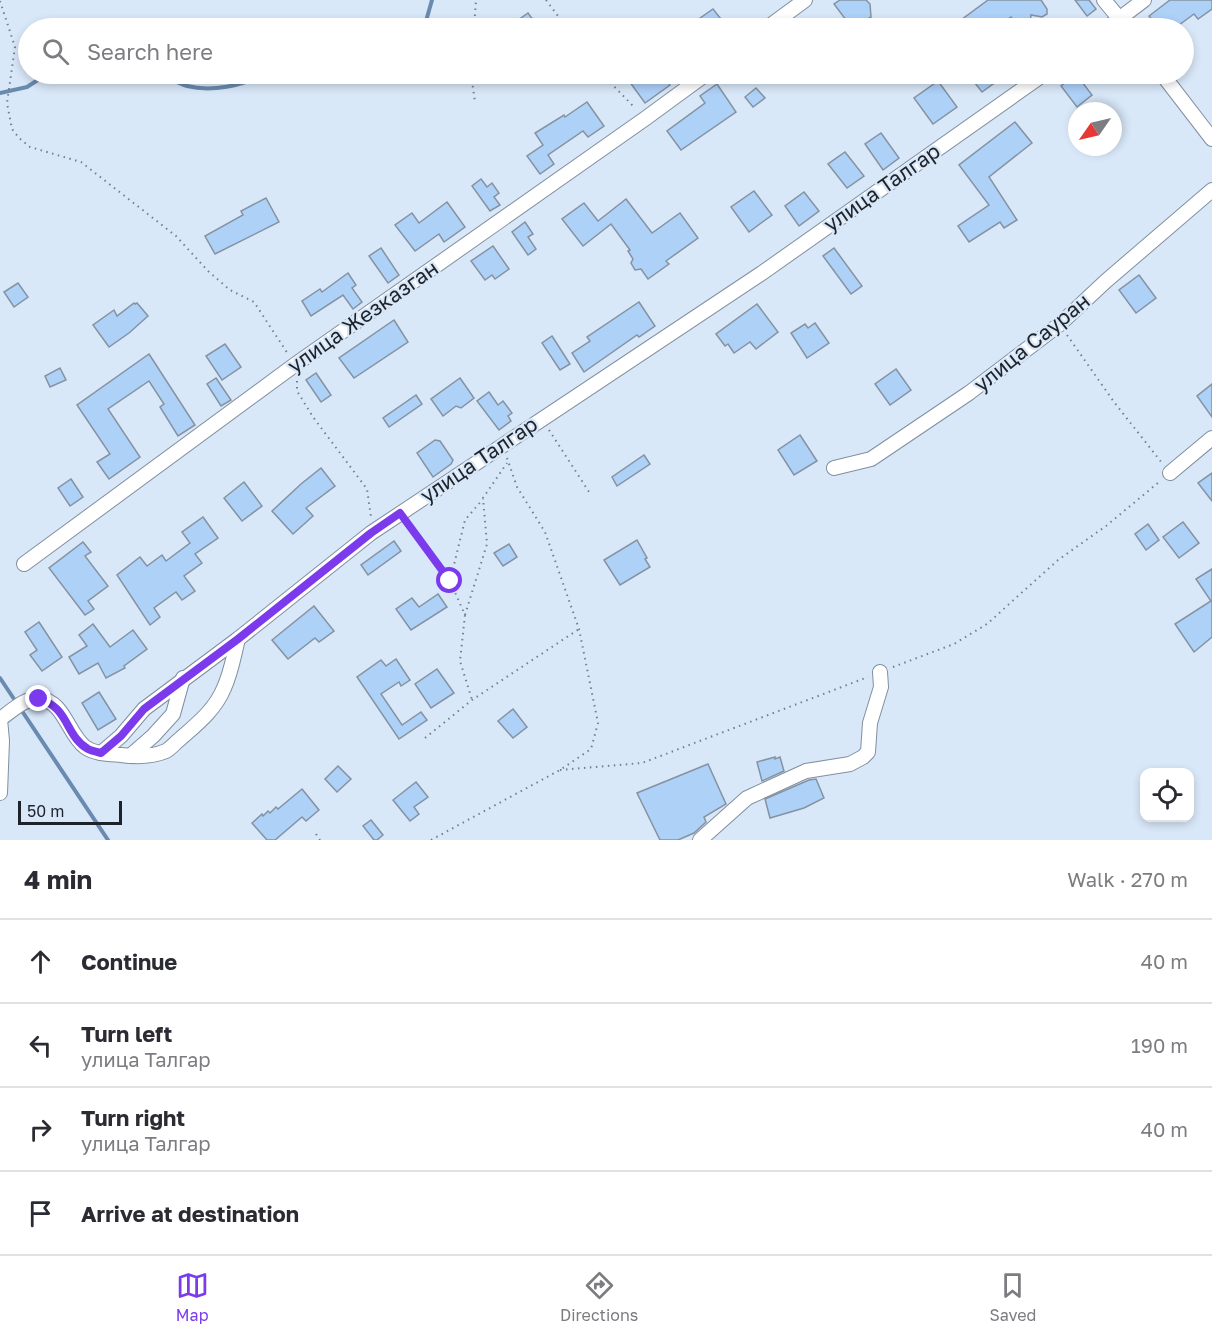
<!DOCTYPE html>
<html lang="en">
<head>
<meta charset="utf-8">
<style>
  :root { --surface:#fff; --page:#f2f2f3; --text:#2b2b33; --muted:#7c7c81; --line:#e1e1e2; --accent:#7c3aed }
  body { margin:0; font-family:"Golos Text",sans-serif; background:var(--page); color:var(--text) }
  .controls { position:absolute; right:18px; bottom:18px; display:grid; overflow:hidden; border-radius:12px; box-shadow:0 3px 9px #0003 }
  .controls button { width:54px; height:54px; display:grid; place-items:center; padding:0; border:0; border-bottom:2px solid var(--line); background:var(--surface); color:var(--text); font:30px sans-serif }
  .compass { position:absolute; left:1068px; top:102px; width:54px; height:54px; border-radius:50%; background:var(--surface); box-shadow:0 3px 9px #0003; rotate:236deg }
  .scale { position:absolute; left:18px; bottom:15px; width:104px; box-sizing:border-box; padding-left:6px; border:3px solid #1e2329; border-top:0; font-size:16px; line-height:21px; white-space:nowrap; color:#1e2329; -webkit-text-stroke:4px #d9e8f9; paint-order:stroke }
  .stop { position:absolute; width:18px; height:18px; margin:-14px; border:4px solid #7c3aed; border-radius:50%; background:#fff }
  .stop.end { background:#7c3aed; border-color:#fff; box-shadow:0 2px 6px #0008 }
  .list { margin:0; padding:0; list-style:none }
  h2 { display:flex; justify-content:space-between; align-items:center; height:78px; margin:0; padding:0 24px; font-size:26px }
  h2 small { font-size:20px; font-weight:400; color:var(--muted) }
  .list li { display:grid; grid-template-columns:39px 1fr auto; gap:18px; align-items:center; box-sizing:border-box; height:84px; padding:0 24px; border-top:2px solid var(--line) }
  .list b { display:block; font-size:22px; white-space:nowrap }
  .list p { margin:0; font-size:20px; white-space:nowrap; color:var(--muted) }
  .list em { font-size:20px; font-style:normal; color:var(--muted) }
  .icon { flex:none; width:33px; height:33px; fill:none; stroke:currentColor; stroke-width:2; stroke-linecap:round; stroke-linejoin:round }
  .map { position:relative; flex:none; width:1212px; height:840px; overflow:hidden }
  .search { position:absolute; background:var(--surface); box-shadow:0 3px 9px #0003; left:18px; right:18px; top:18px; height:66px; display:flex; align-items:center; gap:15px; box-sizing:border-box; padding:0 21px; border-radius:33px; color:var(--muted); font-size:22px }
  .sheet { height:414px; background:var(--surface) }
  nav { display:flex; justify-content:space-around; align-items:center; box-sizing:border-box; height:84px; border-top:2px solid var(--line); background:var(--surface); font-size:16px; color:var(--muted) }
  nav a { display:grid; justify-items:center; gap:3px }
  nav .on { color:var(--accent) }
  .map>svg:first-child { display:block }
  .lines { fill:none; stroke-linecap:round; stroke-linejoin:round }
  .stream { stroke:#6a8baf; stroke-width:4 }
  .building { fill:#aed1f8; stroke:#8492a2; stroke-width:1.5 }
  .street-casing { stroke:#818f9f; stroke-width:16 }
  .path { stroke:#757f8a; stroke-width:2; stroke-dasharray:1.5 4.5; stroke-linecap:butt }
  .street { stroke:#fff; stroke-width:14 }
  .route { stroke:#7c3aed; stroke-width:8 }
  .labels { text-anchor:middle; stroke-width:4.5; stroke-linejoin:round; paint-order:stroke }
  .street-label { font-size:21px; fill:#1e2329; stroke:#d9e8f9 }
</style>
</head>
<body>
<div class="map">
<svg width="1212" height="840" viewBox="0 0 1212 840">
  <rect width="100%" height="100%" fill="#d9e8f9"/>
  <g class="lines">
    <g class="stream">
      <path d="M 417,28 L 426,21 L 432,0"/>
      <path d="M 161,74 C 169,77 178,84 187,86 C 211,92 243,86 264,74"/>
      <path d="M 0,93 L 27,87 L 47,74"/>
      <path d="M 0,678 L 16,702"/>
      <path d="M 20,708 L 108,840"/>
    </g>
  </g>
  <g class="building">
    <path d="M 840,0 L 866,0 L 870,4 L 871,17 L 852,28 L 834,4 Z"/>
    <path d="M 988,0 L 1041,0 L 1047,9 L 1047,14 L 1042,17 L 1031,15 L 1030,26 L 1027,28 L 1019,28 L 1011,17 L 995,28 L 967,28 L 961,20 Z"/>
    <path d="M 1075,0 L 1089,0 L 1096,9 L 1087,16 Z"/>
    <path d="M 1170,0 L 1212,0 L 1212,9 L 1198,19 L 1194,14 L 1175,28 L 1159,28 L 1149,16 Z"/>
    <path d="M 713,9 L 728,28 L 686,28 Z"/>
    <path d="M 528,13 L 539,28 L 507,28 Z"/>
    <path d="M 624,74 L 662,74 L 670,85 L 645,103 Z"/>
    <path d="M 968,74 L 991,74 L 997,81 L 982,92 Z"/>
    <path d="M 1076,74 L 1092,95 L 1077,107 L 1061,86 Z"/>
    <path d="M 938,81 L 957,107 L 933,124 L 914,98 Z"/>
    <path d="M 717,84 L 736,112 L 681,150 L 667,131 L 705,103 L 700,96 Z"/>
    <path d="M 756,88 L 765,98 L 753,107 L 745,97 Z"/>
    <path d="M 587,102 L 604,126 L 588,137 L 583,131 L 548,155 L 554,164 L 540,174 L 527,156 L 543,145 L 535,133 L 564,115 L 565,117 Z"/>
    <path d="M 1015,122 L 1032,143 L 989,177 L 1017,220 L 1004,228 L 1000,222 L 969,242 L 958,226 L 989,205 L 959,165 Z"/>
    <path d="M 881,133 L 899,158 L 883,170 L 865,144 Z"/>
    <path d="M 845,152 L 864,176 L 847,188 L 828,164 Z"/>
    <path d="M 481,179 L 487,187 L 492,183 L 499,193 L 494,197 L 500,205 L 490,211 L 472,186 Z"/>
    <path d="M 754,191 L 772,215 L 749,232 L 731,207 Z"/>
    <path d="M 804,192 L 819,211 L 799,226 L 785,206 Z"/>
    <path d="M 266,198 L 279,222 L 215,254 L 205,236 L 243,215 L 241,211 Z"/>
    <path d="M 626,199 L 652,233 L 680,213 L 698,238 L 666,261 L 669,264 L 648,279 L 641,269 L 635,270 L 631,263 L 633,259 L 628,251 L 630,250 L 611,224 L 583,246 L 562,219 L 584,203 L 598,221 Z"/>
    <path d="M 447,202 L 465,227 L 444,242 L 439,234 L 415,251 L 395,225 L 412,213 L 419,223 Z"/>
    <path d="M 525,222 L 533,234 L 528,237 L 536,249 L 528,255 L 512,232 Z"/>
    <path d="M 493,246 L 509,269 L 495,279 L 492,275 L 485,280 L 471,261 Z"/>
    <path d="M 381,248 L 399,275 L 388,283 L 369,256 Z"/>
    <path d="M 834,248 L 862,286 L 851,294 L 823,256 Z"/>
    <path d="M 348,273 L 356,285 L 352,288 L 362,302 L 353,309 L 343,295 L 311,316 L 302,301 L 320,289 L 322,292 Z"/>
    <path d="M 1139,275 L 1156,298 L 1136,313 L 1119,290 Z"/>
    <path d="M 18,283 L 28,297 L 14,307 L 4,292 Z"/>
    <path d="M 639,302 L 655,326 L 639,337 L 637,335 L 584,372 L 572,353 L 590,341 L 587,337 Z"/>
    <path d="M 134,303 L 135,304 L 137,303 L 148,316 L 129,333 L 109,347 L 93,325 L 114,310 L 117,316 Z"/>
    <path d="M 757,304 L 778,332 L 756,349 L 750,342 L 734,353 L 728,344 L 725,346 L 716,334 Z"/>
    <path d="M 394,320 L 408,342 L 354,378 L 339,358 Z"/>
    <path d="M 815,323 L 829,343 L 807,358 L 791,333 L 805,324 L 808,328 Z"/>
    <path d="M 552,336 L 570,364 L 560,370 L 542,343 Z"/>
    <path d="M 225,344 L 241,367 L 222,380 L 206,356 Z"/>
    <path d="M 149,354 L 195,425 L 178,436 L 160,407 L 164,404 L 149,381 L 108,409 L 140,457 L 109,479 L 97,462 L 110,454 L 77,405 Z"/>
    <path d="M 60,368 L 66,380 L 50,387 L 45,376 Z"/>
    <path d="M 896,369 L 911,390 L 890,405 L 875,384 Z"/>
    <path d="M 316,373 L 331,395 L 321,402 L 306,380 Z"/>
    <path d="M 216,378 L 231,400 L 221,406 L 207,384 Z"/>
    <path d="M 460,378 L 474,398 L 461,408 L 456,406 L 443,416 L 431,399 Z"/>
    <path d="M 1212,384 L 1212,417 L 1197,396 Z"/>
    <path d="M 489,392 L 498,405 L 503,401 L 512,413 L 508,416 L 511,421 L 499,430 L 477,401 Z"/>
    <path d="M 416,395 L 422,404 L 389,427 L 383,418 Z"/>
    <path d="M 800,435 L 817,461 L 794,475 L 778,450 Z"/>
    <path d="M 435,440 L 440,441 L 453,460 L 451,464 L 433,477 L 417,453 Z"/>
    <path d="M 644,455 L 650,464 L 617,486 L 612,477 Z"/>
    <path d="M 321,468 L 335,486 L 306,508 L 313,516 L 293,534 L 272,511 L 301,484 Z"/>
    <path d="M 1212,473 L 1212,501 L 1198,483 Z"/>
    <path d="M 71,479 L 83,497 L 70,506 L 58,488 Z"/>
    <path d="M 244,482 L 262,506 L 242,521 L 224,498 Z"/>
    <path d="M 203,517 L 218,538 L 195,554 L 202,563 L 184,576 L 195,591 L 182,600 L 176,592 L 154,608 L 160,617 L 150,625 L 117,575 L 140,557 L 147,566 L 162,555 L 166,561 L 190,543 L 182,532 Z"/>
    <path d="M 1183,522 L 1199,543 L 1179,558 L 1163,537 Z"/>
    <path d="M 1148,524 L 1159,540 L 1146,550 L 1135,534 Z"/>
    <path d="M 637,540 L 647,558 L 645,559 L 650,567 L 620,585 L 604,560 Z"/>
    <path d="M 394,541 L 401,551 L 368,575 L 361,565 Z"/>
    <path d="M 83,542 L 91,552 L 85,556 L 108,586 L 88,601 L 94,609 L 85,615 L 49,568 Z"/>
    <path d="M 509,544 L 517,557 L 503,566 L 494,553 Z"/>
    <path d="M 1212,569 L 1212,637 L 1194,652 L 1175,624 L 1211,601 L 1196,579 Z"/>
    <path d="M 438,594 L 447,607 L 411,630 L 396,609 L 412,598 L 419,607 Z"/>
    <path d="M 314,606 L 334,631 L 319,642 L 315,638 L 288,659 L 272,640 Z"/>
    <path d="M 39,622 L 62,657 L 42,671 L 30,655 L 37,650 L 25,632 Z"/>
    <path d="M 93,624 L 110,647 L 133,630 L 147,649 L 124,666 L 125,668 L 106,678 L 98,663 L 79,674 L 69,657 L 87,646 L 79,635 Z"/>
    <path d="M 396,659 L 410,680 L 401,686 L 399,682 L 381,694 L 402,725 L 421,712 L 427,720 L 399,739 L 357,677 L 381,660 L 386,666 Z"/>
    <path d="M 437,669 L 454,693 L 431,708 L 415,684 Z"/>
    <path d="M 99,692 L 116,719 L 98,730 L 82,703 Z"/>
    <path d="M 513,709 L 527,727 L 513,738 L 498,721 Z"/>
    <path d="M 775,757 L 775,759 L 780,757 L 784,771 L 762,781 L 757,762 Z"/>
    <path d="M 708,764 L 726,804 L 704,817 L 706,822 L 694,833 L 678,840 L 660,840 L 637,793 Z"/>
    <path d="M 338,766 L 351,779 L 337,792 L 325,779 Z"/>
    <path d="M 816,779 L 824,798 L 804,808 L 770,818 L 765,799 L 809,780 Z"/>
    <path d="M 416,782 L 428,797 L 414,807 L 419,814 L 410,821 L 393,800 Z"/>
    <path d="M 302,789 L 319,810 L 306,821 L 302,817 L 275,840 L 267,840 L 252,823 L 262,814 L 263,816 L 268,811 L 270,813 L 276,807 L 278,809 Z"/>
    <path d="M 371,820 L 383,835 L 377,840 L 374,840 L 363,826 Z"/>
  </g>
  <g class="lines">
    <g class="street-casing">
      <g id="street">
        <path d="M 1104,0 L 1127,28"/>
        <path d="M 767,28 L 805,0"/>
        <path d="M 1107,28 L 1144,0"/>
        <path d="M 1162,74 L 1212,139"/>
        <path d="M 834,468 L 871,459 L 969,393 L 1060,324 L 1106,281 L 1212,190"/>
        <path d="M 1170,473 L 1212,438"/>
        <path d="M 24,564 L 296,364 L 646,118 L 706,74"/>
        <path d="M 101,753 L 121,736 L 144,709 L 238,639 L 371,533 L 762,273 L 1044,74"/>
        <path d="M 130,756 L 153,736 L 173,714 L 183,678"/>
        <path d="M 0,793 L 2,741 L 0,719 C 12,711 25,697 40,699 C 64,701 68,734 85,747 C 95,754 109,754 121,755 C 136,757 152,757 166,751 C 171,748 175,743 180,739 C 197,724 215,710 224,688 C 231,673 234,655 238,639"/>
        <path d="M 700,840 L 747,798 L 806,771 L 850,764 L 863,757 L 868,752 L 870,723 L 881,687 L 880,672"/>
      </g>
    </g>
    <g class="path">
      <path d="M 546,0 L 567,28"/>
      <path d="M 0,1 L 15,47 L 7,103 L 12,129 L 19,138 L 30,147 L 81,162 L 176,236 L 208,271 L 230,290 L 254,302 L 288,354"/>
      <path d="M 474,28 L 476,0"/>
      <path d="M 471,74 L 475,102"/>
      <path d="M 602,74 L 635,108"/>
      <path d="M 1067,335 L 1114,402 L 1162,463"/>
      <path d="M 297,381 L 297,391 L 313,417 L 367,489 L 371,517"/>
      <path d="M 549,430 L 591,495"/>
      <path d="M 408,524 L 450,581 L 465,615 L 460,661 L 472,700"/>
      <path d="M 450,581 L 465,520 L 483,499"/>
      <path d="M 465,615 L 487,544 L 483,498 L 507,463"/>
      <path d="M 893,667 L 954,644 L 987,624 L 1058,560 L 1106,526 L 1159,482"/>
      <path d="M 425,738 L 472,700 L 579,629"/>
      <path d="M 560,770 L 642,763 L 868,677"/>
      <path d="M 316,834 L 320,840"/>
      <path d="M 431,840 L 560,770 L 591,749 L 598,723 L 579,629 L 545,532 L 517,487 L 507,458"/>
    </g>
    <use href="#street" class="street"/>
  </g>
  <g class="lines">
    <path class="route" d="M 39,699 C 69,707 65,736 88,749 C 92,751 97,752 101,753 L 121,736 L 144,709 L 238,639 L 371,533 L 400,513 L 450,581"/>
  </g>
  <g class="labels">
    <g class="street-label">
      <text transform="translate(882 188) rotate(-35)" y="7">улица Талгар</text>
      <text transform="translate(363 317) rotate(-35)" y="7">улица Жезказган</text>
      <text transform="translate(1032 343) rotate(-39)" y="7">улица Сауран</text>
      <text transform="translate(479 460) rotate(-34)" y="7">улица Талгар</text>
    </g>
  </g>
</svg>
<div class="controls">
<button><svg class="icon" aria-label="locate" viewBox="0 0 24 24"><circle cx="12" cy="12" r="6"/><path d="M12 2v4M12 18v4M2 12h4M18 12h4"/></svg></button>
</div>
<svg class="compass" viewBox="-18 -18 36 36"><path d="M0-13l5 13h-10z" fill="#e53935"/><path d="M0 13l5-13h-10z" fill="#7c7c81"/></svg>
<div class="scale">50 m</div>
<div class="stop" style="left:450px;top:581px"></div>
<div class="stop end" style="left:39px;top:699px"></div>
<div class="search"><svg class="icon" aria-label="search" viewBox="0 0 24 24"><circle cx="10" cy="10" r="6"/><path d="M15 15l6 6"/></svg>Search here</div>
</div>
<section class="sheet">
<h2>4 min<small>Walk · 270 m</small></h2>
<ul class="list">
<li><svg class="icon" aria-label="ahead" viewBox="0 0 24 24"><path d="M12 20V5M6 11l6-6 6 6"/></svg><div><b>Continue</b></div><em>40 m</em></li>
<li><svg class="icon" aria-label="left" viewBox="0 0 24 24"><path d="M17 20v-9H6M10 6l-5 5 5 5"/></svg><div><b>Turn left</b><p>улица Талгар</p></div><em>190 m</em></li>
<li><svg class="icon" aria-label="right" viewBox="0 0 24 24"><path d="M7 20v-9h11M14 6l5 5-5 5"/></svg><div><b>Turn right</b><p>улица Талгар</p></div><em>40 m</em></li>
<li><svg class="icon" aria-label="arrive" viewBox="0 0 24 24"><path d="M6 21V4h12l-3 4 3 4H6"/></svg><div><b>Arrive at destination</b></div></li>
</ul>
</section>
<nav>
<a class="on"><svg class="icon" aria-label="map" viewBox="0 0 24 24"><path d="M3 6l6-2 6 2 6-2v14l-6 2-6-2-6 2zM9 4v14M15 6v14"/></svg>Map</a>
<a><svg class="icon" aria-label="directions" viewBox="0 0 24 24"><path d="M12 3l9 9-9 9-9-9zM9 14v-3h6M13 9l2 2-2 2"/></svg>Directions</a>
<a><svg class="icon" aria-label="saved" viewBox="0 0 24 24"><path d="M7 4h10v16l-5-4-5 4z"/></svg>Saved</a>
</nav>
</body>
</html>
